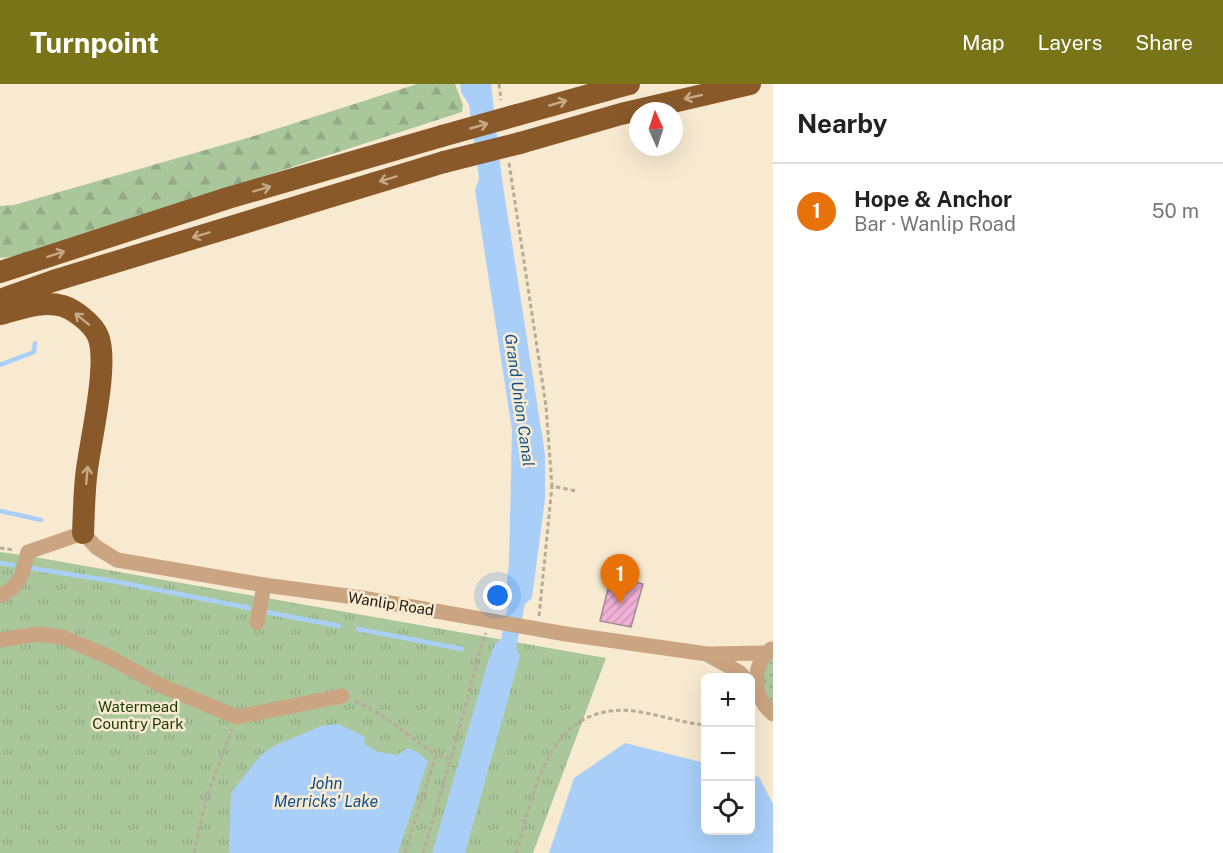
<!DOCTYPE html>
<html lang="en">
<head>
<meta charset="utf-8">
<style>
  :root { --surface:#fff; --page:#f2f2f2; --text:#222; --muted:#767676; --line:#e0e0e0; --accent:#797418 }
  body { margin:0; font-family:"Public Sans",sans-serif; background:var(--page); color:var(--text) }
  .controls { position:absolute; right:18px; bottom:18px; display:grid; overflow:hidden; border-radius:9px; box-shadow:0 6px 24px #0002 }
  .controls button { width:54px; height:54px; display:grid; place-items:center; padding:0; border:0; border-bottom:2px solid var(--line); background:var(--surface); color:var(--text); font:30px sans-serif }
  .compass { position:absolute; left:629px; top:18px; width:54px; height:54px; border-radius:50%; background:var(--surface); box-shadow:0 6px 24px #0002; rotate:357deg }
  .you { position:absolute; left:498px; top:512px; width:21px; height:21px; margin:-15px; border:4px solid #fff; border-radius:50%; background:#1a73e8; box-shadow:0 0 0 9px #1a73e833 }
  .badge { display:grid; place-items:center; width:39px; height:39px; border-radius:50%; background:var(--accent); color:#fff; font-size:20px; font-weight:700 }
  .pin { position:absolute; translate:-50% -50px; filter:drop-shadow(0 2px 3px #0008) }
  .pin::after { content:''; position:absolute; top:32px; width:21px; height:18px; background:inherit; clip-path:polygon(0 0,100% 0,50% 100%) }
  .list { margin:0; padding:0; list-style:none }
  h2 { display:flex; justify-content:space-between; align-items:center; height:78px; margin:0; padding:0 24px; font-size:26px }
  h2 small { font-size:20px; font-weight:400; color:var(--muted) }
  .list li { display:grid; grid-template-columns:39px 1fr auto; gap:18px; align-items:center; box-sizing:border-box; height:96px; padding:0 24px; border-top:2px solid var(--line) }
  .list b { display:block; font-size:22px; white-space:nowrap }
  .list p { margin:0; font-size:20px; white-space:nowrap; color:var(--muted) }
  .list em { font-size:20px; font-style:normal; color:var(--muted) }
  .icon { flex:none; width:33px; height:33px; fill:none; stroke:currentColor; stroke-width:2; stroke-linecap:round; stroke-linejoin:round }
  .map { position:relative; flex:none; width:773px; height:769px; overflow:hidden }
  header { display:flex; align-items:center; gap:36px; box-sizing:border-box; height:84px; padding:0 30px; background:var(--accent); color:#fff }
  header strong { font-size:28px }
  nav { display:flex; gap:33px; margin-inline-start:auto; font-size:21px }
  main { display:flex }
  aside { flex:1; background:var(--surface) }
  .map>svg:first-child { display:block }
  .grass { fill:url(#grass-dots) }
  .forest { fill:url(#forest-firs) }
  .park { fill:url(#park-tufts) }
  .water { fill:#a9cff8 }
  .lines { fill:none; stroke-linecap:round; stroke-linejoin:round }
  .stream { stroke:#a9cff8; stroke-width:4.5 }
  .building { fill:url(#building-hatch); stroke:#a18897; stroke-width:1.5 }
  .path { stroke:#b7ab97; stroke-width:3; stroke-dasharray:4.5 3; stroke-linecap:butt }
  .minor { stroke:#cba481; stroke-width:15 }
  .highway { stroke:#895929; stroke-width:22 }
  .highway-bridge { stroke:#895929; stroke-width:22 }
  .oneway { stroke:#c6a985 }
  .labels { text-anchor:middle; stroke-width:5; stroke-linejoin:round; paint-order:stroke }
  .street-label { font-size:15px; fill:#252017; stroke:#f8ead1 }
  .park-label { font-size:15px; fill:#1a3c00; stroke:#f8ead1 }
  .water-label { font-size:16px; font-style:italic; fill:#0f528f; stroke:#f8ead1 }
</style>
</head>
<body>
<header>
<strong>Turnpoint</strong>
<nav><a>Map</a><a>Layers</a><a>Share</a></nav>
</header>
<main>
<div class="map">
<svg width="773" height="769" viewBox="0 0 773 769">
  <defs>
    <pattern id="grass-dots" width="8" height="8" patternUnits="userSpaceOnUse" patternTransform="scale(1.5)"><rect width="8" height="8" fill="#aac79c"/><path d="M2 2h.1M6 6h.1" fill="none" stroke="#92ab86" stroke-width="1.8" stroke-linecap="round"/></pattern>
    <pattern id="forest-firs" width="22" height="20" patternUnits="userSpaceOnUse" patternTransform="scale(1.5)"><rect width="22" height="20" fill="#aac79c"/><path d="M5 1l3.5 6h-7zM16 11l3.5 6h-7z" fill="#92ab86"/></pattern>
    <pattern id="park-tufts" width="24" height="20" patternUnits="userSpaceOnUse" patternTransform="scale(1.5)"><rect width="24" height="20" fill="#aac79c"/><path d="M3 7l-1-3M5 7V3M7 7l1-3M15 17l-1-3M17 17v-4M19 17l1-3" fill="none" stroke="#92ab86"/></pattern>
    <pattern id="building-hatch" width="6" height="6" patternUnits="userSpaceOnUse" patternTransform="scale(1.5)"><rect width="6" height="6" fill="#f0b0d6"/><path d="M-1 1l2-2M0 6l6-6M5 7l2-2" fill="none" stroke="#ce97b7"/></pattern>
  </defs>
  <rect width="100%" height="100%" fill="#f8ead1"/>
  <path class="grass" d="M 773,563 L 773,630 L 758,582 Z"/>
  <path class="forest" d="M 417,0 L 455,0 L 463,21 L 462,28 L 17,172 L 0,174 L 0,122 L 14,121 L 254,52 Z"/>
  <path class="park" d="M 0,468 L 29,472 L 606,574 L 533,769 L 0,769 Z"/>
  <g class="water">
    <path d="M 460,0 L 491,0 L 502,95 L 545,370 L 545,415 L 532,514 L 525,520 L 516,564 L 520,572 L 466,765 L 465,769 L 432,769 L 488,578 L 495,560 L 501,555 L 508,522 L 506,507 L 509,478 L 512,346 L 475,106 L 479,95 L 469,21 L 461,8 Z"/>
    <path d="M 338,640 L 365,653 L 364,660 L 378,668 L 397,671 L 408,664 L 419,669 L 428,677 L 398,769 L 229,769 L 231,709 L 260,672 L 272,663 L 321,642 Z"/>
    <path d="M 625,659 L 705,679 L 706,746 L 750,746 L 751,691 L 759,693 L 773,720 L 773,769 L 549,769 L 574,694 Z"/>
  </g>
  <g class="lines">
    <g class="stream">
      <path d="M 0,281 L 34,268 L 35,259"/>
      <path d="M 0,427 L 41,436"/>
      <path d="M 0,479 L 13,481"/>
      <path d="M 30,484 L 113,497 L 249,524"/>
      <path d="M 266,528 L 339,542"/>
      <path d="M 358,545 L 462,565"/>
    </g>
  </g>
  <path class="building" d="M 624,495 L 643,500 L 631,543 L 600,537 L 608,505 L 619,507 Z"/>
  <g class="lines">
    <g class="path">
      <path d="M 499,0 L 501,16"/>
      <path d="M 509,79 L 546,322 L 552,402 L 576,407"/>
      <path d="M 0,464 L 14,466"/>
      <path d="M 539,532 L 552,402"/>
      <path d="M 355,617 C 383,629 410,653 436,671"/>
      <path d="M 194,769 L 206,715 L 232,645"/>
      <path d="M 405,769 L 436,671 L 451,675 L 480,567 L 486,549"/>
      <path d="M 423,769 L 451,675"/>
      <path d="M 516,769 C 535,706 548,618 634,627 C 658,630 681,639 706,641"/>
    </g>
    <g class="minor">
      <path d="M 0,512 C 22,501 22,490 28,468 L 83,449 L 96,463 L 117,476 L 264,501 L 362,514 L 566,550 L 707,570 L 766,569"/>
      <path d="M 257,539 L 264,501"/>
      <path d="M 0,556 L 37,550 L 62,553 L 109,573 L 162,602 L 237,633 L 342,612"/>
      <path d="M 771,565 C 750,582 753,614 773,630"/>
      <path d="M 710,572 L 739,588 L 745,594"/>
    </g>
    <g class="highway">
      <path d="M 517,31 L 629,0"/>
      <path d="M 520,59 L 621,30 L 750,0"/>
      <path d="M 0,188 L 228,114 L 442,52"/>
      <path d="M 0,216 L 53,197 L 444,78"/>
      <path d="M 0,230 C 20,225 42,216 63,222 C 75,226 93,240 98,252 C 109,278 91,354 87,385 C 84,406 84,428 83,449"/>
    </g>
    <g class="highway-bridge">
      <path d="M 442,52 L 517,31"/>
      <path d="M 444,78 L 520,59"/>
    </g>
  </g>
  <defs><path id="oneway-shaft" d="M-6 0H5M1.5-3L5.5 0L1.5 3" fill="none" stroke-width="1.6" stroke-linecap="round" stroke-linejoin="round" transform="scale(1.5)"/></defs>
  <g class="oneway">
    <use href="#oneway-shaft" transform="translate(693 13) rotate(167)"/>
    <use href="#oneway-shaft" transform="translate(558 19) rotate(-16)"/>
    <use href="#oneway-shaft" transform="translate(479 42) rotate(-16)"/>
    <use href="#oneway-shaft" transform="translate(388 95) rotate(163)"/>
    <use href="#oneway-shaft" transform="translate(262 105) rotate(-16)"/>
    <use href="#oneway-shaft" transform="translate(201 151) rotate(163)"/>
    <use href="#oneway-shaft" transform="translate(56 170) rotate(-18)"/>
    <use href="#oneway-shaft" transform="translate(82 235) rotate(-141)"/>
    <use href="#oneway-shaft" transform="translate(87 391) rotate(-85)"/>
  </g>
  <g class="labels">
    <g class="street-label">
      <text transform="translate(391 520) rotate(9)" y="5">Wanlip Road</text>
    </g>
    <g class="park-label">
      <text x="138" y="628">Watermead<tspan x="138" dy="17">Country Park</tspan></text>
    </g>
    <g class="water-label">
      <text transform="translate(520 316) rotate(82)" y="6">Grand Union Canal</text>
      <text x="326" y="705">John<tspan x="326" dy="18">Merricks' Lake</tspan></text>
    </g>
  </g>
</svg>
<div class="controls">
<button>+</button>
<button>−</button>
<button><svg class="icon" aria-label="locate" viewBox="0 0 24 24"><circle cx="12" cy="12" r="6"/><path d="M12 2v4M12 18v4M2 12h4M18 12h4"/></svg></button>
</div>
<svg class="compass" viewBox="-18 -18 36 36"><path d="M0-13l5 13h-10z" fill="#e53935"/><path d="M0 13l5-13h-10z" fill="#767676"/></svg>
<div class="you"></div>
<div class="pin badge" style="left:620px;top:520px;background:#e8710a">1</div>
</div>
<aside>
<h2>Nearby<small></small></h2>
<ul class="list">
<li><span class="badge" style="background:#e8710a">1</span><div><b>Hope &amp; Anchor</b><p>Bar · Wanlip Road</p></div><em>50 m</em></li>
</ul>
</aside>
</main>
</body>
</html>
